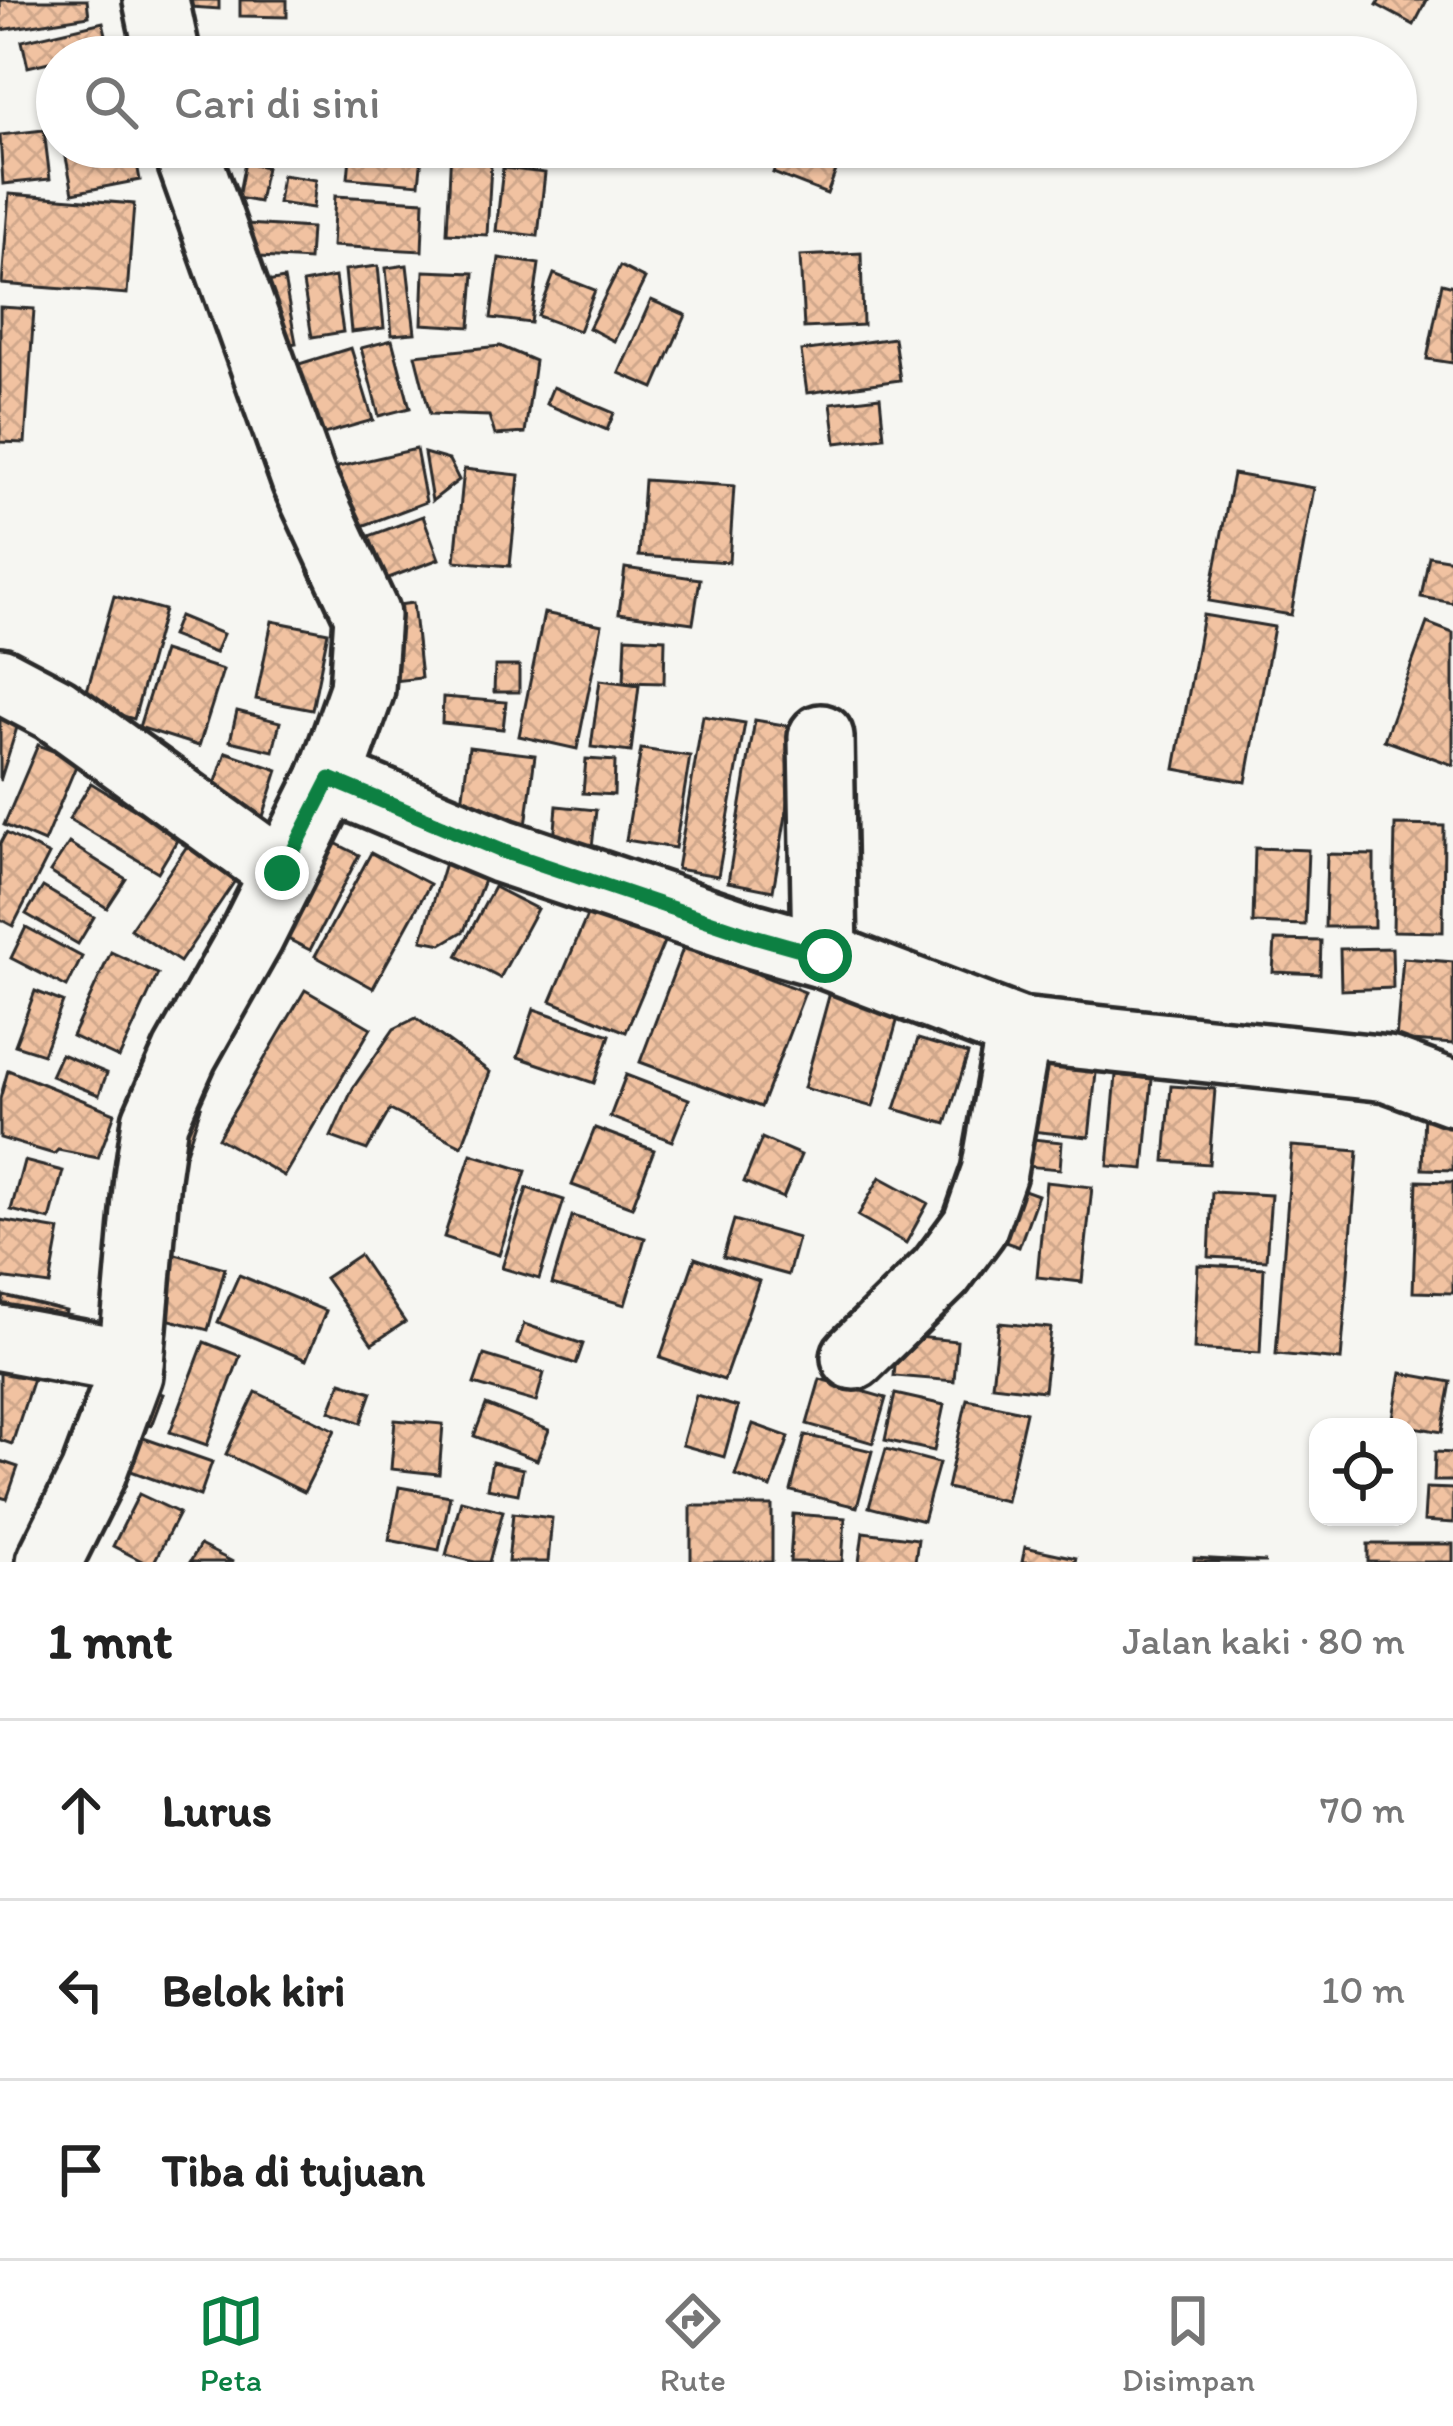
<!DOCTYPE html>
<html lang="id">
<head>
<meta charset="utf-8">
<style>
  :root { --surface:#fff; --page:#f6f6f6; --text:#222; --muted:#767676; --line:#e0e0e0; --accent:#0b8043 }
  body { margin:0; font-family:Itim,sans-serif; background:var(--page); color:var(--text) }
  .controls { position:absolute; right:36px; bottom:36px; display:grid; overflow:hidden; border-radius:24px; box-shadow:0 3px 9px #0004 }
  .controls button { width:108px; height:108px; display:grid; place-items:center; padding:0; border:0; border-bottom:3px solid var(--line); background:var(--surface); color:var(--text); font:60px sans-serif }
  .stop { position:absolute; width:36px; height:36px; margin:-27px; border:9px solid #0b8043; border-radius:50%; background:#fff }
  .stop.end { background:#0b8043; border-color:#fff; box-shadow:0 3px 12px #0008 }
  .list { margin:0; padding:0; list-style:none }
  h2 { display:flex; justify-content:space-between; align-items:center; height:156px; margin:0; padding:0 48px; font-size:51px }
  h2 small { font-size:39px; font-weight:400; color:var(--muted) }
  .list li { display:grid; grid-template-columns:78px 1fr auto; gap:36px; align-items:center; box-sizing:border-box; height:180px; padding:0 48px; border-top:3px solid var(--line) }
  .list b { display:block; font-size:45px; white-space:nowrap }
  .list em { font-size:39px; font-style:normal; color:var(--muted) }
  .icon { flex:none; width:66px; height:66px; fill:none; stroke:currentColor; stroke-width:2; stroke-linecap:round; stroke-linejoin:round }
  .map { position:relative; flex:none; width:1453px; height:1562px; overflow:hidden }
  .search { position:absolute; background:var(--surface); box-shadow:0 3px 9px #0004; left:36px; right:36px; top:36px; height:132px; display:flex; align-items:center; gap:30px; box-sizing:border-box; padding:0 42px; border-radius:66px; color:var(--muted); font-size:45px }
  .sheet { height:696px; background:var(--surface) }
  nav { display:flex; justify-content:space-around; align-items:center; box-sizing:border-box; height:168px; border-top:3px solid var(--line); background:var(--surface); font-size:33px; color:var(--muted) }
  nav a { display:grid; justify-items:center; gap:6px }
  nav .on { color:var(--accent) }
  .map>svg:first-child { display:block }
  .building { fill:url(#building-cross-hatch); stroke:#2b2b2b; stroke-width:3 }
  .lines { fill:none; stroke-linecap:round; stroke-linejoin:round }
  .minor-casing { stroke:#2b2b2b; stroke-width:72 }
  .minor { stroke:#f6f6f2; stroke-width:63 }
  .route { stroke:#0b8043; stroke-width:15 }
</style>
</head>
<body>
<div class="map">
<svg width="1453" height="1562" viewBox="0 0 1453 1562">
  <defs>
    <pattern id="building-cross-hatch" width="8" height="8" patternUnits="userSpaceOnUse" patternTransform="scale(3)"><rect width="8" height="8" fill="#f1c2a1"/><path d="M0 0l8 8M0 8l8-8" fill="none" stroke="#cfa78b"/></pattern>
  </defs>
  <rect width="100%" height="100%" fill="#f6f6f2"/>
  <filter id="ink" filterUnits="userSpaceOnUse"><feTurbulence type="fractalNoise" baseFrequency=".00833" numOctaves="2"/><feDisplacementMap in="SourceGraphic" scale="24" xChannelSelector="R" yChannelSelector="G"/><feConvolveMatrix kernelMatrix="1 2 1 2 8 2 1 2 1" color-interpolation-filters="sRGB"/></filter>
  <g filter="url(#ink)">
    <g class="building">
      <path d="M 0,0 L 87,0 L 89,16 L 1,30 Z"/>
      <path d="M 178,0 L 219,0 L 219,9 L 177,6 Z"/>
      <path d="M 240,0 L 287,0 L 287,17 L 240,16 Z"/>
      <path d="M 1380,0 L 1427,0 L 1414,25 L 1377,5 Z"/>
      <path d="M 103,22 L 109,47 L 69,57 L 57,57 L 57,60 L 28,67 L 22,41 Z"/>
      <path d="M 57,68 L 57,109 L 55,110 L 49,69 Z"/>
      <path d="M 44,130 L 50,179 L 3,184 L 0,135 Z"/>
      <path d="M 64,147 L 134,147 L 140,180 L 73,193 Z"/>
      <path d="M 263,147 L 318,147 L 316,162 L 262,152 Z"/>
      <path d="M 351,147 L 423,147 L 419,184 L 348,178 Z"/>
      <path d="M 451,147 L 492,147 L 487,235 L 447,233 Z"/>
      <path d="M 783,147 L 845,147 L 827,194 L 773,173 Z"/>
      <path d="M 245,162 L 266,167 L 259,202 L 238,198 Z"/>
      <path d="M 503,168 L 545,173 L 538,236 L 496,231 Z"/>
      <path d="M 282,175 L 316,180 L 313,208 L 278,203 Z"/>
      <path d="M 9,194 L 134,204 L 127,294 L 2,284 Z"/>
      <path d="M 335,196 L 424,201 L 422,251 L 332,246 Z"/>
      <path d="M 246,224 L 311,228 L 309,260 L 244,256 Z"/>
      <path d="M 861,253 L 863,325 L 804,328 L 800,256 Z"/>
      <path d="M 499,258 L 539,264 L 531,323 L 491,318 Z"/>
      <path d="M 407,265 L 415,333 L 392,335 L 386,268 Z"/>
      <path d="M 378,266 L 384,328 L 351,332 L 345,270 Z"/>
      <path d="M 620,266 L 645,279 L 614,341 L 589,328 Z"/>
      <path d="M 424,271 L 474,273 L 470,327 L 422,324 Z"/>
      <path d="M 554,274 L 595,290 L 579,331 L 538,316 Z"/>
      <path d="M 335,277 L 343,332 L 312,337 L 303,283 Z"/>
      <path d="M 284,279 L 296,343 L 267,348 L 256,284 Z"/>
      <path d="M 1442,283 L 1453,286 L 1453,363 L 1427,359 Z"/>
      <path d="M 651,300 L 686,315 L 654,388 L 619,373 Z"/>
      <path d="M 0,307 L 34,309 L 25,443 L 0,442 Z"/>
      <path d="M 894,338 L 900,380 L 807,393 L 801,351 Z"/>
      <path d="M 392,340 L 410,408 L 379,416 L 361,348 Z"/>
      <path d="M 500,346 L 535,361 L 525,433 L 495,435 L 489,416 L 430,414 L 415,355 Z"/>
      <path d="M 351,348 L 373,420 L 317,436 L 296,365 Z"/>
      <path d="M 553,387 L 614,413 L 607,430 L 546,404 Z"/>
      <path d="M 880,397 L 884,437 L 836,443 L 831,403 Z"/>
      <path d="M 416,449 L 426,502 L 341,534 L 329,509 L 338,467 Z"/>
      <path d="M 424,453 L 449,460 L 459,480 L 432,501 Z"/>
      <path d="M 464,469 L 519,475 L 510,566 L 455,561 Z"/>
      <path d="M 1233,474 L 1314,488 L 1291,615 L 1209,601 Z"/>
      <path d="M 644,480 L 734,486 L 729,562 L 639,556 Z"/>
      <path d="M 423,516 L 439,559 L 386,579 L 369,536 Z"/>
      <path d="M 1429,556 L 1453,560 L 1453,603 L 1421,597 Z"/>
      <path d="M 625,568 L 700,579 L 693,623 L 619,613 Z"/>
      <path d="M 114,596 L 164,610 L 134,719 L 83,705 Z"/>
      <path d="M 413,603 L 421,678 L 384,682 L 376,608 Z"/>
      <path d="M 544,613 L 602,625 L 577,749 L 519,736 Z"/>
      <path d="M 1203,615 L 1274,627 L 1246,782 L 1175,769 Z"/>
      <path d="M 179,616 L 223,634 L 215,653 L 171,636 Z"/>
      <path d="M 272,621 L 328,632 L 312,710 L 256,699 Z"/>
      <path d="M 1427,623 L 1453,633 L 1453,765 L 1384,740 Z"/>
      <path d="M 626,637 L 665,639 L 664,683 L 624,682 Z"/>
      <path d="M 163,651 L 223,670 L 199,746 L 139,727 Z"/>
      <path d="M 495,666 L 519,666 L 519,692 L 494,692 Z"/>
      <path d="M 600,680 L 639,685 L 631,752 L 591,747 Z"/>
      <path d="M 443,697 L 506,702 L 503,729 L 442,723 Z"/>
      <path d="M 0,708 L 21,715 L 0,781 Z"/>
      <path d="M 237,711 L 280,722 L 273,751 L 230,741 Z"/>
      <path d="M 703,716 L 745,723 L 718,876 L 677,869 Z"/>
      <path d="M 755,720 L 801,728 L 773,891 L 728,882 Z"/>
      <path d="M 38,745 L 78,761 L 44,842 L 4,825 Z"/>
      <path d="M 469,747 L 535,755 L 526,826 L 460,819 Z"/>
      <path d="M 641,749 L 690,756 L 675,848 L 626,840 Z"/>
      <path d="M 226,752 L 278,770 L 259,829 L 206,811 Z"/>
      <path d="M 586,759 L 615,761 L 614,795 L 583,793 Z"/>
      <path d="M 91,783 L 179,837 L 158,872 L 69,819 Z"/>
      <path d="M 557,806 L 596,810 L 591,857 L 553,853 Z"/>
      <path d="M 1395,825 L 1444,826 L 1443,932 L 1393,931 Z"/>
      <path d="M 6,833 L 49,855 L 13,926 L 0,919 L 0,844 Z"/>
      <path d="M 194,836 L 243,869 L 180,962 L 130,929 Z"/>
      <path d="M 323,837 L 359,855 L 310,950 L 274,932 Z"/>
      <path d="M 69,843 L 126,879 L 107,908 L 50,872 Z"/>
      <path d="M 1255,848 L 1308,850 L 1305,925 L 1253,923 Z"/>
      <path d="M 371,853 L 430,884 L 373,988 L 315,956 Z"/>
      <path d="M 1327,854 L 1374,855 L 1374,927 L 1325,927 Z"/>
      <path d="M 447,856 L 492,860 L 464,931 L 442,944 L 422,940 Z"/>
      <path d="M 43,887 L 94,917 L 78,944 L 26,914 Z"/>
      <path d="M 494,887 L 537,909 L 500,978 L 457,956 Z"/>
      <path d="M 589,911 L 664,942 L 626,1032 L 551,1001 Z"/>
      <path d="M 26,927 L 82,957 L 67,987 L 11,958 Z"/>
      <path d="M 1275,940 L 1321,941 L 1320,974 L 1273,972 Z"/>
      <path d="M 684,946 L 805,992 L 761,1107 L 640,1062 Z"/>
      <path d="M 1392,948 L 1393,988 L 1341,990 L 1340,949 Z"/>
      <path d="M 111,952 L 158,974 L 119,1058 L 72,1036 Z"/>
      <path d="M 1403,958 L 1453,962 L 1453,1044 L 1396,1040 Z"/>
      <path d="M 835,974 L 905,993 L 873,1107 L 804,1088 Z"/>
      <path d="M 305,990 L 371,1028 L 284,1176 L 218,1138 Z"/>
      <path d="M 35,991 L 63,1002 L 43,1054 L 15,1045 Z"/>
      <path d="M 534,1009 L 610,1035 L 594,1083 L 518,1057 Z"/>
      <path d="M 416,1018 L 490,1072 L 462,1146 L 390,1110 L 367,1150 L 331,1137 L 353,1088 L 394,1029 Z"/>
      <path d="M 918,1039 L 968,1054 L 946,1124 L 895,1109 Z"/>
      <path d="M 61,1054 L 107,1073 L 99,1095 L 51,1076 Z"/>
      <path d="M 1028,1057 L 1097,1064 L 1089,1137 L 1021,1130 Z"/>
      <path d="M 8,1070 L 115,1113 L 98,1158 L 58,1150 L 54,1154 L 0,1138 L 0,1099 Z"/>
      <path d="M 626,1075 L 689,1099 L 672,1141 L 610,1117 Z"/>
      <path d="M 1116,1075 L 1152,1079 L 1144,1169 L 1108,1166 Z"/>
      <path d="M 1171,1086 L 1215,1089 L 1209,1164 L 1165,1161 Z"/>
      <path d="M 178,1100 L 201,1107 L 186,1152 L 164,1144 Z"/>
      <path d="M 1424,1110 L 1453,1111 L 1453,1170 L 1422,1169 Z"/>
      <path d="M 595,1128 L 654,1150 L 632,1207 L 572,1185 Z"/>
      <path d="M 1013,1137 L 1062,1142 L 1060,1169 L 1011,1165 Z"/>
      <path d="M 762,1138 L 801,1155 L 783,1198 L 744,1182 Z"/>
      <path d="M 1292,1146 L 1358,1151 L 1341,1360 L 1276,1354 Z"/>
      <path d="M 471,1154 L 526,1171 L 499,1255 L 444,1237 Z"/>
      <path d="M 24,1161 L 63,1171 L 50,1220 L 11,1210 Z"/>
      <path d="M 880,1177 L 928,1203 L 906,1243 L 858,1216 Z"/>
      <path d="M 1417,1181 L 1453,1182 L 1453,1293 L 1413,1292 Z"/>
      <path d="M 1002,1182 L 1038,1195 L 1019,1247 L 983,1234 Z"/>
      <path d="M 1046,1182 L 1092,1187 L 1082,1282 L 1037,1277 Z"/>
      <path d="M 527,1188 L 564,1200 L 539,1279 L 502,1268 Z"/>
      <path d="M 1212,1192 L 1271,1195 L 1266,1260 L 1209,1257 Z"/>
      <path d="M 572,1216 L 645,1238 L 625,1305 L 552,1284 Z"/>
      <path d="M 0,1220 L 60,1230 L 50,1285 L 0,1278 Z"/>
      <path d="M 734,1220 L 798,1238 L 788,1275 L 723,1257 Z"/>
      <path d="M 158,1249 L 225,1268 L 208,1330 L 140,1312 Z"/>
      <path d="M 359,1255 L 405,1322 L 372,1344 L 325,1278 Z"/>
      <path d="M 695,1258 L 759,1281 L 724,1380 L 660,1358 Z"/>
      <path d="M 1198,1265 L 1264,1268 L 1260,1353 L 1194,1349 Z"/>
      <path d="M 239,1275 L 326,1311 L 306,1360 L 218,1322 Z"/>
      <path d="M 4,1296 L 66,1311 L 59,1341 L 0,1313 Z"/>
      <path d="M 999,1323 L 1051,1328 L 1044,1391 L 992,1385 Z"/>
      <path d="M 524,1324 L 583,1344 L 576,1364 L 517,1344 Z"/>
      <path d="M 898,1335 L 957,1341 L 954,1381 L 894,1376 Z"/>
      <path d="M 204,1342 L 240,1356 L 207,1445 L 170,1432 Z"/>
      <path d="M 0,1354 L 37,1366 L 12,1444 L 0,1440 Z"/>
      <path d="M 484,1355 L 544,1373 L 536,1402 L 474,1384 Z"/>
      <path d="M 1401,1373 L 1451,1382 L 1442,1432 L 1392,1423 Z"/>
      <path d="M 820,1379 L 886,1398 L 873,1443 L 807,1424 Z"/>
      <path d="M 341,1382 L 372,1392 L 361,1423 L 330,1411 Z"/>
      <path d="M 145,1387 L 163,1394 L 151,1426 L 132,1420 Z"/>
      <path d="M 256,1392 L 335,1430 L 304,1492 L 226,1454 Z"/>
      <path d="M 895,1394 L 944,1405 L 934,1451 L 885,1440 Z"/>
      <path d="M 696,1395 L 738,1407 L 724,1457 L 682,1445 Z"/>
      <path d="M 967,1399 L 1026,1412 L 1006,1501 L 947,1488 Z"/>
      <path d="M 486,1405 L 549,1430 L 537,1460 L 474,1436 Z"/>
      <path d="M 395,1420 L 443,1424 L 439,1474 L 391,1469 Z"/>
      <path d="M 753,1424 L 789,1437 L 771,1488 L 735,1475 Z"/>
      <path d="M 132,1434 L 212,1462 L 200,1496 L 120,1467 Z"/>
      <path d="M 805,1435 L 872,1451 L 857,1507 L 791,1491 Z"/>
      <path d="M 886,1449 L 939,1463 L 923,1521 L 869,1507 Z"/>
      <path d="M 1435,1452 L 1453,1453 L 1453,1481 L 1434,1481 Z"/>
      <path d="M 0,1461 L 18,1467 L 7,1499 L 0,1497 Z"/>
      <path d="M 492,1462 L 523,1469 L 518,1494 L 487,1488 Z"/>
      <path d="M 399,1487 L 450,1496 L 439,1550 L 389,1540 Z"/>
      <path d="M 1426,1488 L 1453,1489 L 1453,1523 L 1424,1521 Z"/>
      <path d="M 139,1494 L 179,1513 L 154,1562 L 144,1562 L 113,1546 Z"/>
      <path d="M 461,1500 L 503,1511 L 489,1562 L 475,1562 L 446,1555 Z"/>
      <rect x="691" y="1506" width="81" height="56"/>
      <path d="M 513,1513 L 552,1518 L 548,1562 L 508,1562 Z"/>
      <path d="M 793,1514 L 845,1518 L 842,1562 L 790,1562 Z"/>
      <path d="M 863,1532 L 918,1539 L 915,1562 L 859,1562 Z"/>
      <rect x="1368" y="1544" width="85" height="18"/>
      <path d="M 200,1545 L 233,1562 L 190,1562 Z"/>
      <path d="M 1025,1547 L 1076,1558 L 1075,1562 L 1022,1562 Z"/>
      <path d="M 1194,1558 L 1266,1562 L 1194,1562 Z"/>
    </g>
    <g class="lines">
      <g class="minor-casing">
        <g id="minor">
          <path d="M 156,0 L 168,57"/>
          <path d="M 0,680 L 55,709 L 282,873"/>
          <path d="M 821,737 L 825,956"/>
          <path d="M 330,779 L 502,851 L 754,936 L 825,956 L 1019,1030 L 1388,1069 L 1453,1093"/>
          <path d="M 0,1338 L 131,1362"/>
          <path d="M 854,1357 L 941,1272 L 975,1226 L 994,1172 L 1019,1030"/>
          <path d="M 49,1562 L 93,1474 L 130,1374 L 147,1177 L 155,1121 L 185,1054 L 252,935 L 330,779 L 362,689 L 367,615 L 304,480 L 191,164 L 187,147"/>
        </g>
      </g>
      <use href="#minor" class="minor"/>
    </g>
  </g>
  <g class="lines" filter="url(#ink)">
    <path class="route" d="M 282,873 L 330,779 L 502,851 L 754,936 L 825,956"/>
  </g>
</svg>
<div class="controls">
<button><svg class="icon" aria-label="locate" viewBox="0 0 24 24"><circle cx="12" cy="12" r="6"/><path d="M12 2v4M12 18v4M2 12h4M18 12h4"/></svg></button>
</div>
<div class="stop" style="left:825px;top:956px"></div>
<div class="stop end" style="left:282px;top:873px"></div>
<div class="search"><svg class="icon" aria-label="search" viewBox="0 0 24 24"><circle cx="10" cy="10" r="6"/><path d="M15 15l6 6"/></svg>Cari di sini</div>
</div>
<section class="sheet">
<h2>1 mnt<small>Jalan kaki · 80 m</small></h2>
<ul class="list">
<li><svg class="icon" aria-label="ahead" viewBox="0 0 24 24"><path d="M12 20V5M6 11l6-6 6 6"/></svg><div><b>Lurus</b></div><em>70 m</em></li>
<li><svg class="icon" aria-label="left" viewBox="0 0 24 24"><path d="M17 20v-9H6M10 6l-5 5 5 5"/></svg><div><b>Belok kiri</b></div><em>10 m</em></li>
<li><svg class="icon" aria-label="arrive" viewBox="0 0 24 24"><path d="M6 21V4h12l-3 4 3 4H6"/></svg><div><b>Tiba di tujuan</b></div></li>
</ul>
</section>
<nav>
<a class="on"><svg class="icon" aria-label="map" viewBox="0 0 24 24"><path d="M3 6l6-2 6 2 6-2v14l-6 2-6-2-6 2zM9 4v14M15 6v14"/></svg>Peta</a>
<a><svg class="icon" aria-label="directions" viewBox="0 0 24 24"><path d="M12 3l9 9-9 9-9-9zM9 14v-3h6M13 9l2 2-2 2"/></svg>Rute</a>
<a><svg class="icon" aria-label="saved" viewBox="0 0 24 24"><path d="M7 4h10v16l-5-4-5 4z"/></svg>Disimpan</a>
</nav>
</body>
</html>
